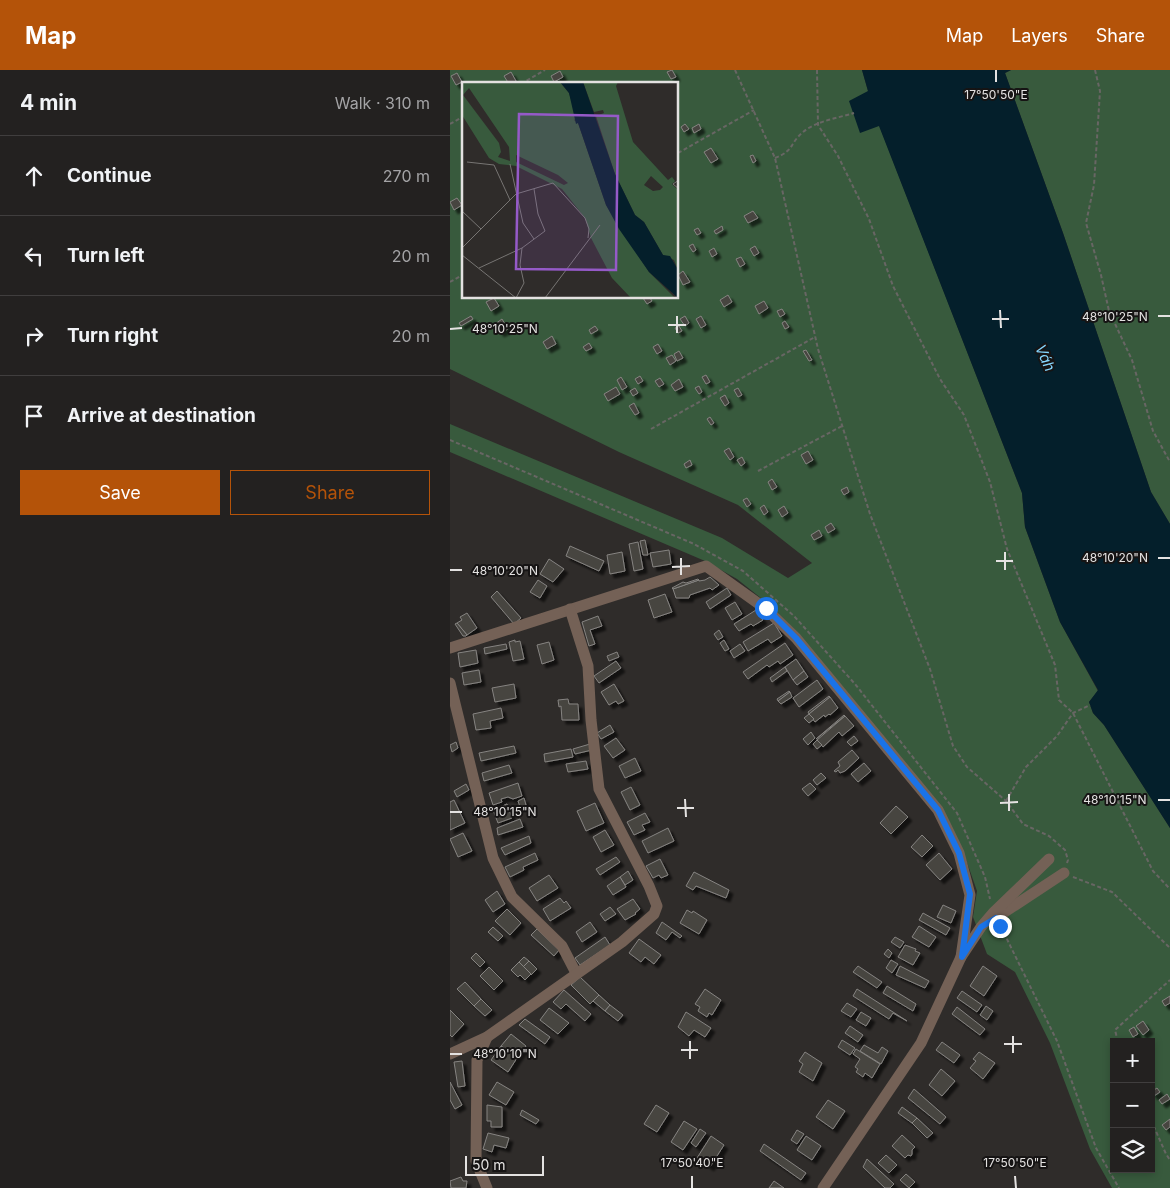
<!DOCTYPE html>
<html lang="en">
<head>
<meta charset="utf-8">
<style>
  :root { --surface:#232120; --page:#2f2e2d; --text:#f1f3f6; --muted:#a3a3a5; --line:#403e3e; --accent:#b45309 }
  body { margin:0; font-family:Inter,sans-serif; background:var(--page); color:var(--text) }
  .controls { position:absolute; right:15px; bottom:15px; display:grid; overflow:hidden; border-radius:0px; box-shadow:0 2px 8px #0003 }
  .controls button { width:45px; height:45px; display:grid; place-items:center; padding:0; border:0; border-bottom:1px solid var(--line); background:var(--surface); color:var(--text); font:25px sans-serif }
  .scale { position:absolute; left:15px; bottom:12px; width:79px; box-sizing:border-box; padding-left:5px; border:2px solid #e4e2e1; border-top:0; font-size:14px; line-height:18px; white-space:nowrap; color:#e4e2e1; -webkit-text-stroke:4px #161414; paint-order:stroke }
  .stop { position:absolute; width:15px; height:15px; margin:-11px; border:4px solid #1a73e8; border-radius:50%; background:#fff }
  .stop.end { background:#1a73e8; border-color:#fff; box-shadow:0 1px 5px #0008 }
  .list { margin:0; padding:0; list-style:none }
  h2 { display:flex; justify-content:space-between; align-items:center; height:65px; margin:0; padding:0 20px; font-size:21px }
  h2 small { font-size:16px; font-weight:400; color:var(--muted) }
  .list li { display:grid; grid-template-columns:32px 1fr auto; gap:15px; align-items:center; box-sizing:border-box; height:80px; padding:0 20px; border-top:1px solid var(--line) }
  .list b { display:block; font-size:19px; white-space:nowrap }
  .list em { font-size:16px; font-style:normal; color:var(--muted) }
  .actions { display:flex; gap:10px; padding:15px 20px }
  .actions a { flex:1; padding:11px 0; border:1px solid var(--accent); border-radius:0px; text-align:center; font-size:18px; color:var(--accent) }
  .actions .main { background:var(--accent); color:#fff }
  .icon { flex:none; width:28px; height:28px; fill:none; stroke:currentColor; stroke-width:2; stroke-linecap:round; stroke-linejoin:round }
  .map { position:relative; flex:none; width:720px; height:1118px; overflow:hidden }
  header { display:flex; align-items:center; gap:30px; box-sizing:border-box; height:70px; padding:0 25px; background:var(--accent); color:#fff }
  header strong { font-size:24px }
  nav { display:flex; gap:28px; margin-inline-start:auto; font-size:18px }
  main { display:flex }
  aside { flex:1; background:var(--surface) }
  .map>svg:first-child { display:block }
  .green { fill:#385a3d; fill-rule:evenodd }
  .water { fill:#041f2b }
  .building { fill:#464441; stroke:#868481; filter:url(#shadow) }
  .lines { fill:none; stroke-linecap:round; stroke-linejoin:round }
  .path { stroke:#686664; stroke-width:2; stroke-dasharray:4 2.5; stroke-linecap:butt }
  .minor { stroke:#746156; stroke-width:11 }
  .route { stroke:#1a73e8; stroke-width:6 }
  .ticks { fill:none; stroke:#e4e2e1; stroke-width:2 }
  .labels { text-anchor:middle; stroke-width:4; stroke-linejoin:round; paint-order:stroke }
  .water-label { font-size:15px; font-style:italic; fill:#86d7ff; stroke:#161414 }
  .inset-road { fill:none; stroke:#777573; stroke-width:1 }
  .view { fill:#955ac8; fill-opacity:0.15; stroke:#955ac8; stroke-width:2.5 }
  .inset-edge { fill:none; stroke:#e4e2e1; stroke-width:2.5 }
  .ticks-label { font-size:12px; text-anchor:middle; fill:#e4e2e1; stroke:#161414; stroke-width:4; stroke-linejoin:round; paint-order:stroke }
</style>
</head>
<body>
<header>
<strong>Map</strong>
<nav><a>Map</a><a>Layers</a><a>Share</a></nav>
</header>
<main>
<aside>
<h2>4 min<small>Walk · 310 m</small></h2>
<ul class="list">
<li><svg class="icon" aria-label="ahead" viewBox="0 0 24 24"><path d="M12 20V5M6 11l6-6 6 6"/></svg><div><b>Continue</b></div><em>270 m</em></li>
<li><svg class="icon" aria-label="left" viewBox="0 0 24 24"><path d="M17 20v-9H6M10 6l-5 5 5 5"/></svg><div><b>Turn left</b></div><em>20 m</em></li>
<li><svg class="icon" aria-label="right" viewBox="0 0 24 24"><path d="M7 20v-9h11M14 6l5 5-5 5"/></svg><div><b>Turn right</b></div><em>20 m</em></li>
<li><svg class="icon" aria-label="arrive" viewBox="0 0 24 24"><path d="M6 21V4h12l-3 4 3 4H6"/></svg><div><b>Arrive at destination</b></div></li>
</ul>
<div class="actions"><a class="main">Save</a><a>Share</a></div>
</aside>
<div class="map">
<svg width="720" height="1118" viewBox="0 0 720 1118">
  <defs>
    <filter id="shadow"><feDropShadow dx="4" dy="4" stdDeviation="1" flood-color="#0009"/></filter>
  </defs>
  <rect width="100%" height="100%" fill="#2f2c2a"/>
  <g class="green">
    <path d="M 0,0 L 412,0 L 418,21 L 410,62 L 429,55 L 572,423 L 575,457 L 610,552 L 648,621 L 639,632 L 643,643 L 654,655 L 720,758 L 720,1118 L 662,1118 L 640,1079 L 600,973 L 565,902 L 537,884 L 523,847 L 527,821 L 513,781 L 350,565 L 321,536 L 287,509 L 255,491 L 0,382 L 0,354 L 272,468 L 338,508 L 362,493 L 288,435 L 169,382 L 0,299 ZM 14,14 L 228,14 L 228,228 L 14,228 ZM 664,972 L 701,972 L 701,1099 L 664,1099 Z"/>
    <path d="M 561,0 L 720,0 L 720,454 L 701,422 L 613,163 L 555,3 Z"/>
  </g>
  <path class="water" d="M 412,0 L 561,0 L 555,3 L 613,163 L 701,422 L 720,454 L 720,758 L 654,655 L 643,643 L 639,632 L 648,620 L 610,552 L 575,457 L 572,423 L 429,56 L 410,63 L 399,31 L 418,21 Z"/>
  <g class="building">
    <path d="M 222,0 L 226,7 L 221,9 L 217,2 Z"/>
    <path d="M 110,1 L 113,7 L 104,12 L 101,6 Z"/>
    <path d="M 61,2 L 66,11 L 59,14 L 54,6 Z"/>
    <path d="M 7,3 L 12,12 L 6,15 L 1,6 Z"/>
    <path d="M 235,54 L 239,59 L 234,62 L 231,57 Z"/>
    <path d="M 249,54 L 251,59 L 244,63 L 242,58 Z"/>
    <path d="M 261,78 L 268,89 L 261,93 L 254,82 Z"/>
    <path d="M 303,85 L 306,91 L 303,93 L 300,86 Z"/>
    <path d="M 7,128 L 12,135 L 4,140 L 0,132 Z"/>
    <path d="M 303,141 L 308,148 L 298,153 L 294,146 Z"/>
    <path d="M 272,156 L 273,160 L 266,164 L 264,161 Z"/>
    <path d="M 248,158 L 251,163 L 247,165 L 244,160 Z"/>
    <path d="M 243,174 L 246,180 L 243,182 L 239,176 Z"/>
    <path d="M 305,176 L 309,183 L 304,186 L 300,179 Z"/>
    <path d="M 264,178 L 267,184 L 262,187 L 259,181 Z"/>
    <path d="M 291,187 L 295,194 L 290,197 L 286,189 Z"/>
    <path d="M 233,201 L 240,212 L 233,215 L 228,205 Z"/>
    <path d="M 278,225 L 282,232 L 274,237 L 270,230 Z"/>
    <path d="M 44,228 L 49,236 L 41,241 L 36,232 Z"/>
    <path d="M 193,228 L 200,228 L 202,231 L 197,234 Z"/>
    <path d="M 314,231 L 318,238 L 309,244 L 305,236 Z"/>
    <path d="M 332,239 L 335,244 L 330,247 L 327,241 Z"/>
    <path d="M 21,246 L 23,249 L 11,256 L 9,253 Z"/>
    <path d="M 235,246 L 239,253 L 235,256 L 230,249 Z"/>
    <path d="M 251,246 L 256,255 L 251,258 L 246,249 Z"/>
    <path d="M 52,249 L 58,259 L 50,263 L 45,254 Z"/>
    <path d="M 335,251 L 339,257 L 335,259 L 332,253 Z"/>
    <path d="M 145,256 L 148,260 L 141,264 L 139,260 Z"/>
    <path d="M 229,256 L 232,261 L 228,263 L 225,258 Z"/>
    <path d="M 102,266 L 106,274 L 97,279 L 93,272 Z"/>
    <path d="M 139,273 L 142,278 L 136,281 L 133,277 Z"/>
    <path d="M 208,274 L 212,281 L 207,284 L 203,277 Z"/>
    <path d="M 356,280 L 362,290 L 359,291 L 353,281 Z"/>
    <path d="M 229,281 L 233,288 L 227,291 L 224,284 Z"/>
    <path d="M 222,285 L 226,291 L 220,295 L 216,288 Z"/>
    <path d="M 256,305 L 260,312 L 256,314 L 252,307 Z"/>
    <path d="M 190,306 L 193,311 L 188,314 L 185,309 Z"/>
    <path d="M 171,307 L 177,317 L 172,320 L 167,310 Z"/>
    <path d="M 210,308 L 214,314 L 209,317 L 205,311 Z"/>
    <path d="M 229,309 L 233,317 L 225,321 L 221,315 Z"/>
    <path d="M 249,316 L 252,322 L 249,324 L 245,318 Z"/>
    <path d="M 166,317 L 170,324 L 158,331 L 154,324 Z"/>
    <path d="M 185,318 L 188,323 L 183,326 L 180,321 Z"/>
    <path d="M 288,318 L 292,325 L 288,327 L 284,320 Z"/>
    <path d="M 275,325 L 279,333 L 275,336 L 270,328 Z"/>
    <path d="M 184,333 L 189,343 L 185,345 L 179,336 Z"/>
    <path d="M 260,347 L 264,353 L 261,355 L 257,349 Z"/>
    <path d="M 279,378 L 284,387 L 280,390 L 274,381 Z"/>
    <path d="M 358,381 L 363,390 L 356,394 L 351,385 Z"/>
    <path d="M 292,387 L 295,393 L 291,396 L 287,390 Z"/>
    <path d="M 240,390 L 242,395 L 236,398 L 234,394 Z"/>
    <path d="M 322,409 L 327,417 L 322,420 L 318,412 Z"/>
    <path d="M 397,417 L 399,422 L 394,425 L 391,420 Z"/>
    <path d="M 297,428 L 301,434 L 297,437 L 293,430 Z"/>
    <path d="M 314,435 L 318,442 L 314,445 L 310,438 Z"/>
    <path d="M 334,436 L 338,443 L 332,447 L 328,440 Z"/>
    <path d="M 381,453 L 385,459 L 378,463 L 375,457 Z"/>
    <path d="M 369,460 L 372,466 L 364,470 L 361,465 Z"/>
    <path d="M 195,470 L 198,485 L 193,485 L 190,471 Z"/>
    <path d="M 188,472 L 193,499 L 184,501 L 179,474 Z"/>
    <path d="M 120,476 L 154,491 L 149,501 L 116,486 Z"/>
    <path d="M 219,480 L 221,494 L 203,497 L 200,483 Z"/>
    <path d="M 172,482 L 175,501 L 160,504 L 157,485 Z"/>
    <path d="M 99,489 L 114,499 L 103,512 L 90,504 Z"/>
    <path d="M 260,507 L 269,515 L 262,520 L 260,518 L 240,525 L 239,528 L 226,528 L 223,519 L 249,510 L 249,511 L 255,510 Z"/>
    <path d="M 248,509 L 249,510 L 223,519 L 222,518 L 233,512 L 236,513 Z"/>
    <path d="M 88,510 L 97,516 L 90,528 L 80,522 Z"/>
    <path d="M 277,518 L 281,525 L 260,539 L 256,532 Z"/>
    <path d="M 47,521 L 71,548 L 64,554 L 41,527 Z"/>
    <path d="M 215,524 L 222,542 L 204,548 L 198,530 Z"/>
    <path d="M 285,532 L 292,544 L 282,550 L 275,538 Z"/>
    <path d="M 306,540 L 313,550 L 303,556 L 301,554 L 289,561 L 284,554 Z"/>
    <path d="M 17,543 L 27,558 L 17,565 L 7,553 L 12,550 L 10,547 Z"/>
    <path d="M 148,546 L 152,556 L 140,560 L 145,574 L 139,576 L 132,552 Z"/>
    <path d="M 7,553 L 17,565 L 16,566 L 13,566 L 5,554 Z"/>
    <path d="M 324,553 L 332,566 L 321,573 L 318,569 L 298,581 L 293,572 Z"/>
    <path d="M 269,560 L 273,567 L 268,570 L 264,564 Z"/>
    <path d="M 65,570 L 65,572 L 70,571 L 74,589 L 63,591 L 59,572 Z"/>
    <path d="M 274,570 L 279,579 L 275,581 L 270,573 Z"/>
    <path d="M 99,572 L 104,590 L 92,594 L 87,575 Z"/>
    <path d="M 335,573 L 343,585 L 330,594 L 328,591 L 319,597 L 317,595 L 298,609 L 293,602 Z"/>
    <path d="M 56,574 L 57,579 L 35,584 L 34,578 Z"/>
    <path d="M 290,574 L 295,581 L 284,588 L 280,581 Z"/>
    <path d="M 26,580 L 28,593 L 10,597 L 8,583 Z"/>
    <path d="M 167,582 L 169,587 L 159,591 L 157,586 Z"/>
    <path d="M 346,589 L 354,601 L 343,610 L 335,597 Z"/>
    <path d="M 166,591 L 171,598 L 149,613 L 144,606 Z"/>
    <path d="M 335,597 L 337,601 L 322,612 L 320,608 Z"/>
    <path d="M 29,600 L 31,612 L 14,615 L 12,603 Z"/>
    <path d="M 354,601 L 358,607 L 347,615 L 343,610 Z"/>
    <path d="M 367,610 L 373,619 L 349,637 L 343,628 Z"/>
    <path d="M 64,614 L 66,628 L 45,632 L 42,618 Z"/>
    <path d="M 164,614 L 174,631 L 168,634 L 166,631 L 159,635 L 151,622 Z"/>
    <path d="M 339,621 L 340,622 L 328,631 L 327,629 Z"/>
    <path d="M 340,622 L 342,627 L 331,634 L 328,631 Z"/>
    <path d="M 379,626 L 380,627 L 359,644 L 358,642 Z"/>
    <path d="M 380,627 L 388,638 L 380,645 L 379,644 L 375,647 L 374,645 L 365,652 L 359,644 Z"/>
    <path d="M 118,629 L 119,634 L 128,634 L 129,650 L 112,650 L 111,636 L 109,637 L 108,630 Z"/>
    <path d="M 51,638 L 53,648 L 40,651 L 41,658 L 26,660 L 23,644 Z"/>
    <path d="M 359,644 L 364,649 L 359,653 L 354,648 Z"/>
    <path d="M 394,645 L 395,646 L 366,669 Z"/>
    <path d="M 395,646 L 404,656 L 392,666 L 389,662 L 373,677 L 367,670 Z"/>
    <path d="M 160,655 L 164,662 L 151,669 L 147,663 Z"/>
    <path d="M 361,662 L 365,668 L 358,675 L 353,669 Z"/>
    <path d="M 404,666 L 408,671 L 401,676 L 397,672 Z"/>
    <path d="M 166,668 L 175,680 L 163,688 L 154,676 Z"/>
    <path d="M 367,670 L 372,675 L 367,679 L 363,674 Z"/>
    <path d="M 6,672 L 8,678 L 2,682 L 0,675 Z"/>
    <path d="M 140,674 L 142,680 L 125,684 L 123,679 Z"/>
    <path d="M 64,676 L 66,683 L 31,691 L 29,683 Z"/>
    <path d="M 121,679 L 123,687 L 95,692 L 94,684 Z"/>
    <path d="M 402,680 L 409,688 L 395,701 L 390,703 L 388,700 L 386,702 L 384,701 L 390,696 L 388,692 Z"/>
    <path d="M 185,688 L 191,701 L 175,708 L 169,696 Z"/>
    <path d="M 136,691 L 138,699 L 118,702 L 116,694 Z"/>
    <path d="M 414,693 L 421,701 L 408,712 L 401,704 Z"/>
    <path d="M 59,695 L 62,703 L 34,711 L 32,703 Z"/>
    <path d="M 371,703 L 376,708 L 367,715 L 363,710 Z"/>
    <path d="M 68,713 L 72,726 L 63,729 L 58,727 L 51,729 L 52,732 L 43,735 L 39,723 Z"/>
    <path d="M 360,713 L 366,719 L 358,726 L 352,719 Z"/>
    <path d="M 16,714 L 19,720 L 7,727 L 4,721 Z"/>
    <path d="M 181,717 L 190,735 L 180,740 L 171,722 Z"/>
    <path d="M 74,728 L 76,735 L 70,737 L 68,731 Z"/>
    <path d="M 4,730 L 15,753 L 0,760 L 0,732 Z"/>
    <path d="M 145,733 L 154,753 L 136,761 L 127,741 Z"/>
    <path d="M 57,734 L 62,748 L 48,753 L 43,740 Z"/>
    <path d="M 446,736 L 458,747 L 441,764 L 430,753 Z"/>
    <path d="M 195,743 L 200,752 L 192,755 L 195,760 L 184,765 L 177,752 Z"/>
    <path d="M 70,749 L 73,757 L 48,765 L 47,758 Z"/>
    <path d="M 218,758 L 224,771 L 198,783 L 192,771 Z"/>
    <path d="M 155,760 L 164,775 L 151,782 L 143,767 Z"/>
    <path d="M 13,763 L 22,781 L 8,787 L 0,769 Z"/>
    <path d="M 472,765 L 483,776 L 472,787 L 461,777 Z"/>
    <path d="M 79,766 L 81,773 L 55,785 L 51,778 Z"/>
    <path d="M 85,783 L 88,790 L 73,797 L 74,800 L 60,807 L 55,797 Z"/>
    <path d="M 489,783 L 502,799 L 490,810 L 476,795 Z"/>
    <path d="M 166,787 L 170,792 L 150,805 L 146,799 Z"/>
    <path d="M 210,789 L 218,805 L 211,808 L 209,805 L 203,808 L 196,796 Z"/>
    <path d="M 178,801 L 183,810 L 175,815 L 170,807 Z"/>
    <path d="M 244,802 L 279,820 L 276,828 L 246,816 L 243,820 L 236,816 Z"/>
    <path d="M 99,805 L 108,818 L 87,831 L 79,818 Z"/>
    <path d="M 170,807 L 176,817 L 163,825 L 157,816 Z"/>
    <path d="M 47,821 L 55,834 L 43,842 L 35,830 Z"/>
    <path d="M 110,828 L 114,833 L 116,831 L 121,838 L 100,851 L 93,839 Z"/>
    <path d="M 183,829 L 190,839 L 185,843 L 186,844 L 175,850 L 167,839 Z"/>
    <path d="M 493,835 L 506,841 L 501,853 L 487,847 Z"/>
    <path d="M 160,837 L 166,844 L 155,851 L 150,844 Z"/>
    <path d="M 57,839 L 71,853 L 60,865 L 45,851 Z"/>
    <path d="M 237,840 L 242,843 L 243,841 L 257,850 L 249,864 L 230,853 Z"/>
    <path d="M 473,843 L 500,858 L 496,865 L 469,850 Z"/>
    <path d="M 140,852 L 147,862 L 132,872 L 126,862 Z"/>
    <path d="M 212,852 L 232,866 L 230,868 L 222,862 L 216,870 L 206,863 Z"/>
    <path d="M 469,856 L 486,867 L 479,877 L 462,867 Z"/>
    <path d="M 43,857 L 53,866 L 48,871 L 38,862 Z"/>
    <path d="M 87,859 L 109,880 L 104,886 L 81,865 Z"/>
    <path d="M 155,867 L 160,875 L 130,895 L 125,888 Z"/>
    <path d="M 445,867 L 454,872 L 450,878 L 441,872 Z"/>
    <path d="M 189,869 L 211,885 L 204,894 L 195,887 L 191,892 L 179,883 Z"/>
    <path d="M 455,875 L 466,879 L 465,881 L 470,883 L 463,895 L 448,887 Z"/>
    <path d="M 438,879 L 442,883 L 439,888 L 434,884 Z"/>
    <path d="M 26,883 L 35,892 L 30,897 L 21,888 Z"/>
    <path d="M 74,887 L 79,891 L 73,897 L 69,892 Z"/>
    <path d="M 441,890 L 448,894 L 442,903 L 436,898 Z"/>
    <path d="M 79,891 L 87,899 L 81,905 L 73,897 Z"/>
    <path d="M 69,892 L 81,904 L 75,910 L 70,905 L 68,907 L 61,900 Z"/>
    <path d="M 408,896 L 432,912 L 427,918 L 403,902 Z"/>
    <path d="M 450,896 L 479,911 L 475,918 L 446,905 Z"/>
    <path d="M 533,896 L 547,906 L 534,926 L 520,916 Z"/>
    <path d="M 39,897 L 53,911 L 44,920 L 30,906 Z"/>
    <path d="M 130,907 L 149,925 L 140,934 L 121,915 Z"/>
    <path d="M 15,912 L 31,929 L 24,936 L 7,919 Z"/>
    <path d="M 437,916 L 466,934 L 463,941 L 433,923 Z"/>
    <path d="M 255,919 L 271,930 L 262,945 L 259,943 L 257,947 L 248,941 L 250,937 L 245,934 Z"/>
    <path d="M 407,919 L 457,951 L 443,943 L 439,949 L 403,926 Z"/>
    <path d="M 114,920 L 141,944 L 135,951 L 116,934 L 111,939 L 103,932 Z"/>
    <path d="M 512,921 L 532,935 L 527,942 L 507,928 Z"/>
    <path d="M 149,925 L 160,935 L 155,941 L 143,931 Z"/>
    <path d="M 720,926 L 720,933 L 715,936 L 712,931 Z"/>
    <path d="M 31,929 L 42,940 L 35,946 L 24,936 Z"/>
    <path d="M 397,933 L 407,939 L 401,947 L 391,941 Z"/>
    <path d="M 160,935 L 173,945 L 168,951 L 155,941 Z"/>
    <path d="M 536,936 L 543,941 L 537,950 L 530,945 Z"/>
    <path d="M 507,937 L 535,959 L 530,965 L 502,944 Z"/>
    <path d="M 99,938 L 119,953 L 108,964 L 90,950 Z"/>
    <path d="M 0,940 L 14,954 L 2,967 L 0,965 Z"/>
    <path d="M 236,942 L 261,958 L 255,967 L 244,960 L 239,966 L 228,957 Z"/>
    <path d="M 411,942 L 421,948 L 416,956 L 406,950 Z"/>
    <path d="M 75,949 L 100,967 L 95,974 L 69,955 Z"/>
    <path d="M 693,951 L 699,960 L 693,965 L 686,956 Z"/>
    <path d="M 400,956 L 413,965 L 408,972 L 395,963 Z"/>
    <path d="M 684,957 L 688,964 L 683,967 L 679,960 Z"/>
    <path d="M 61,964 L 76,976 L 67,988 L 51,976 Z"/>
    <path d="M 392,970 L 405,978 L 400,985 L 388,977 Z"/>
    <path d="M 492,972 L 510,985 L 504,993 L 486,980 Z"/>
    <path d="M 414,975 L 428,983 L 432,977 L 438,981 L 431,994 L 410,981 Z"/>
    <path d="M 51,976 L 67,988 L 58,1002 L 41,990 Z"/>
    <path d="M 406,979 L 430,994 L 422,1008 L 415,1003 L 413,1007 L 406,1002 L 408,999 L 405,997 L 410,989 L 403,984 Z"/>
    <path d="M 355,982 L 372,993 L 363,1011 L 349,1002 L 353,994 L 349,991 Z"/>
    <path d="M 529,982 L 545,993 L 533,1009 L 520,998 L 526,991 L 523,989 Z"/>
    <path d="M 12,991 L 15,1016 L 8,1017 L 4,992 Z"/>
    <path d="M 491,999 L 505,1011 L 492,1026 L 479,1015 Z"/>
    <path d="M 0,1012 L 12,1035 L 5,1039 L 0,1030 Z"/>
    <path d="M 47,1012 L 64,1022 L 56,1035 L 39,1025 Z"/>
    <path d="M 707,1018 L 710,1022 L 704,1026 L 701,1022 Z"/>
    <path d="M 464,1019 L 496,1047 L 490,1054 L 458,1028 Z"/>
    <path d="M 717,1024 L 720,1029 L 712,1034 L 709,1030 Z"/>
    <path d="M 378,1030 L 395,1041 L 383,1059 L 366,1047 Z"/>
    <path d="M 37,1035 L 52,1037 L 52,1057 L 41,1057 L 41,1051 L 37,1051 Z"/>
    <path d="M 206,1035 L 219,1043 L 207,1062 L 194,1054 Z"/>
    <path d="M 452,1037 L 467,1048 L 462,1053 L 448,1043 Z"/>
    <path d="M 72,1040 L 89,1050 L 86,1054 L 70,1045 Z"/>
    <path d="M 467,1048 L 483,1063 L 477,1068 L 462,1053 Z"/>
    <path d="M 720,1049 L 720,1057 L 716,1060 L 712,1055 Z"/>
    <path d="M 234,1051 L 247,1059 L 233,1080 L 221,1072 Z"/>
    <path d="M 250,1059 L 256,1063 L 246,1077 L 241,1073 Z"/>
    <path d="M 347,1060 L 354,1064 L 347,1074 L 341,1070 Z"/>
    <path d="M 38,1063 L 59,1068 L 56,1078 L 44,1075 L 42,1082 L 33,1079 Z"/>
    <path d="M 452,1065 L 465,1077 L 462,1080 L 462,1084 L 461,1086 L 458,1085 L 455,1088 L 442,1076 Z"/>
    <path d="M 261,1066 L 274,1075 L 260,1097 L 247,1088 Z"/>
    <path d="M 356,1066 L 371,1076 L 362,1090 L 347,1080 Z"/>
    <path d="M 314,1074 L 356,1103 L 351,1110 L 310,1081 Z"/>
    <path d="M 436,1085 L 447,1095 L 439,1103 L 428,1093 Z"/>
    <path d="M 417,1089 L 444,1114 L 440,1118 L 435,1118 L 413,1097 Z"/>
    <path d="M 456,1104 L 465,1112 L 459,1118 L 450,1110 Z"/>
    <path d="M 11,1107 L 13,1111 L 17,1111 L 16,1118 L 1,1118 L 0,1111 Z"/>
    <path d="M 324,1111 L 334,1118 L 319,1118 Z"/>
  </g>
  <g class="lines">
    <g class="path">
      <path d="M 285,0 L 325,88 L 368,279 L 420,444 L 480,599 L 503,676 L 517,697 L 556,731 L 573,754 L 599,766 L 615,780 L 618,790 L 617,793"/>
      <path d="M 367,0 L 368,55 L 388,86 L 419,149 L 443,216 L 490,309 L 514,345 L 540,412 L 557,479 L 605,595 L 609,630 L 623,643 L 703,801 L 720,819"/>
      <path d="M 645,0 L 650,21 L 644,115 L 636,153 L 651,205 L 659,241 L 682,290 L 703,361 L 720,392"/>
      <path d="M 71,14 L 95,0"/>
      <path d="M 0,54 L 14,46"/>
      <path d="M 228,83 L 304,40"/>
      <path d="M 325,88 C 345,80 339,74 353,62 C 366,51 388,48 404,43"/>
      <path d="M 0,212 L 14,204"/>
      <path d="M 201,359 L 365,267"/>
      <path d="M 0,370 L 244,474 L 293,501 L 344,546 L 405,614 L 507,743 L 535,807 L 540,829"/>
      <path d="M 308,401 L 392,356"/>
      <path d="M 556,731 L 576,697 L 607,666 L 623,643 L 640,635"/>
      <path d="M 623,807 L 662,822 L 720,878"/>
      <path d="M 551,857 L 607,971 L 646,1078 L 669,1118"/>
      <path d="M 668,972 L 665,960 L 720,910"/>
      <path d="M 701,1050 L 716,1084 L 720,1090"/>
    </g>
    <g class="minor">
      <path d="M 0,578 L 256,496 L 316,539 L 346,568 L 488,740 L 509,783 L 520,825 L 511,887"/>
      <path d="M 0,613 L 43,788 L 62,827 L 112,876 L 126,903"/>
      <path d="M 541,851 L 614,803"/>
      <path d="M 0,984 L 37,967 L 172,872 L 204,844 L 207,836 L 199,816 L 149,719 L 141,650 L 138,596 L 120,539"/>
      <path d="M 37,1118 L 26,1091 L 27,990 L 37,967"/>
      <path d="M 373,1118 L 471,973 L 511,887 L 531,857 L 543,843 L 599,789"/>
    </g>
  </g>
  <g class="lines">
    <path class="route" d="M 316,538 L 346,568 L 488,740 L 509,783 L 520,824 L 512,887 L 531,857 L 546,848 L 550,856"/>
  </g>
  <path class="ticks" d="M 546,0 L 546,12M 550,240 L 551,258M 227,246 L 227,263M 708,246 L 720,246M 542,249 L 559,249M 218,255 L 236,255M 0,259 L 12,258M 555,482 L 555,500M 231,488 L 231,505M 708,488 L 720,488M 546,491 L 563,491M 222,497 L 240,496M 0,500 L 12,500M 559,724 L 559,741M 235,729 L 236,747M 708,730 L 720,730M 550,733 L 568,732M 227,738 L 244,738M 0,742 L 12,742M 563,966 L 563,983M 240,971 L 240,989M 554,974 L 572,974M 231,980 L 248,980M 0,984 L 12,984M 242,1106 L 242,1118M 565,1106 L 566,1118"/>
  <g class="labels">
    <g class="water-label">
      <text transform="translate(595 288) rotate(66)" y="5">Váh</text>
    </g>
  </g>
  <g transform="translate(12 12)">
    <rect width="216" height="216" fill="#2f2c2a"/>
    <path d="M 0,0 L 98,0 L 107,11 L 115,36 L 112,38 L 116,41 L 144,123 L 187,190 L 213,216 L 169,216 L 150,196 L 129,156 L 123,136 L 100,107 L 54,84 L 37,82 L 27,76 L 0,33 ZM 7,6 L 47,65 L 48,79 L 36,75 L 39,70 L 37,61 L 1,13 ZM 54,73 L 96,93 L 106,101 L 102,103 L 54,80 ZM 121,0 L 156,0 L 154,4 L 171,60 L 206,98 L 210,95 L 213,99 L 210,102 L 216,108 L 216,188 L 212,178 L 201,173 L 182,140 L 173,133 L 153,92 L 134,34 L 142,31 L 141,28 L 132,30 ZM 189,94 L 201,105 L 198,108 L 191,109 L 182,103 Z" fill="#385a3d" fill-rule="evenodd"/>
    <path d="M 98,0 L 121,0 L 153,92 L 173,133 L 182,140 L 201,173 L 208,174 L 216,188 L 216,216 L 187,190 L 157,147 L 144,123 L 116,41 L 114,42 L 107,11 Z" fill="#041f2b"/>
    <path class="inset-road" d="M 5,80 L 32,83 L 48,118M 48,82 L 61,141 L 72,157M 217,98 L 211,102 L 217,107M 0,129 L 19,147M 0,166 L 54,112 L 91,101 L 123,136 L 127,147 L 126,156M 0,173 L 54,216M 17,186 L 60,166 L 83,149 L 76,132 L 72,107M 54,216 L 62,201 L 58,183 L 60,166M 83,216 L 138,143"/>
    <path class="view" d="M 57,32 L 156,34 L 154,188 L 54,187 Z"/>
    <rect width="216" height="216" class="inset-edge"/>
  </g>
  <g class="ticks-label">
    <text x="546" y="29">17°50'50"E</text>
    <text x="665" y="251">48°10'25"N</text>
    <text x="55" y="263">48°10'25"N</text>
    <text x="665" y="492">48°10'20"N</text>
    <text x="55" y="505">48°10'20"N</text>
    <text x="665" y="734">48°10'15"N</text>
    <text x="55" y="746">48°10'15"N</text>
    <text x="55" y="988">48°10'10"N</text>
    <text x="242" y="1097">17°50'40"E</text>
    <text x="565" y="1097">17°50'50"E</text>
  </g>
</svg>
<div class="controls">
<button>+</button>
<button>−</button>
<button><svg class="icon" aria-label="layers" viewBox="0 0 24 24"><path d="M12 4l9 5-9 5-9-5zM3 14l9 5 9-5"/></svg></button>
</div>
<div class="scale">50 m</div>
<div class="stop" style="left:316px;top:538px"></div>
<div class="stop end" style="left:550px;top:856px"></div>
</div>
</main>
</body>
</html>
